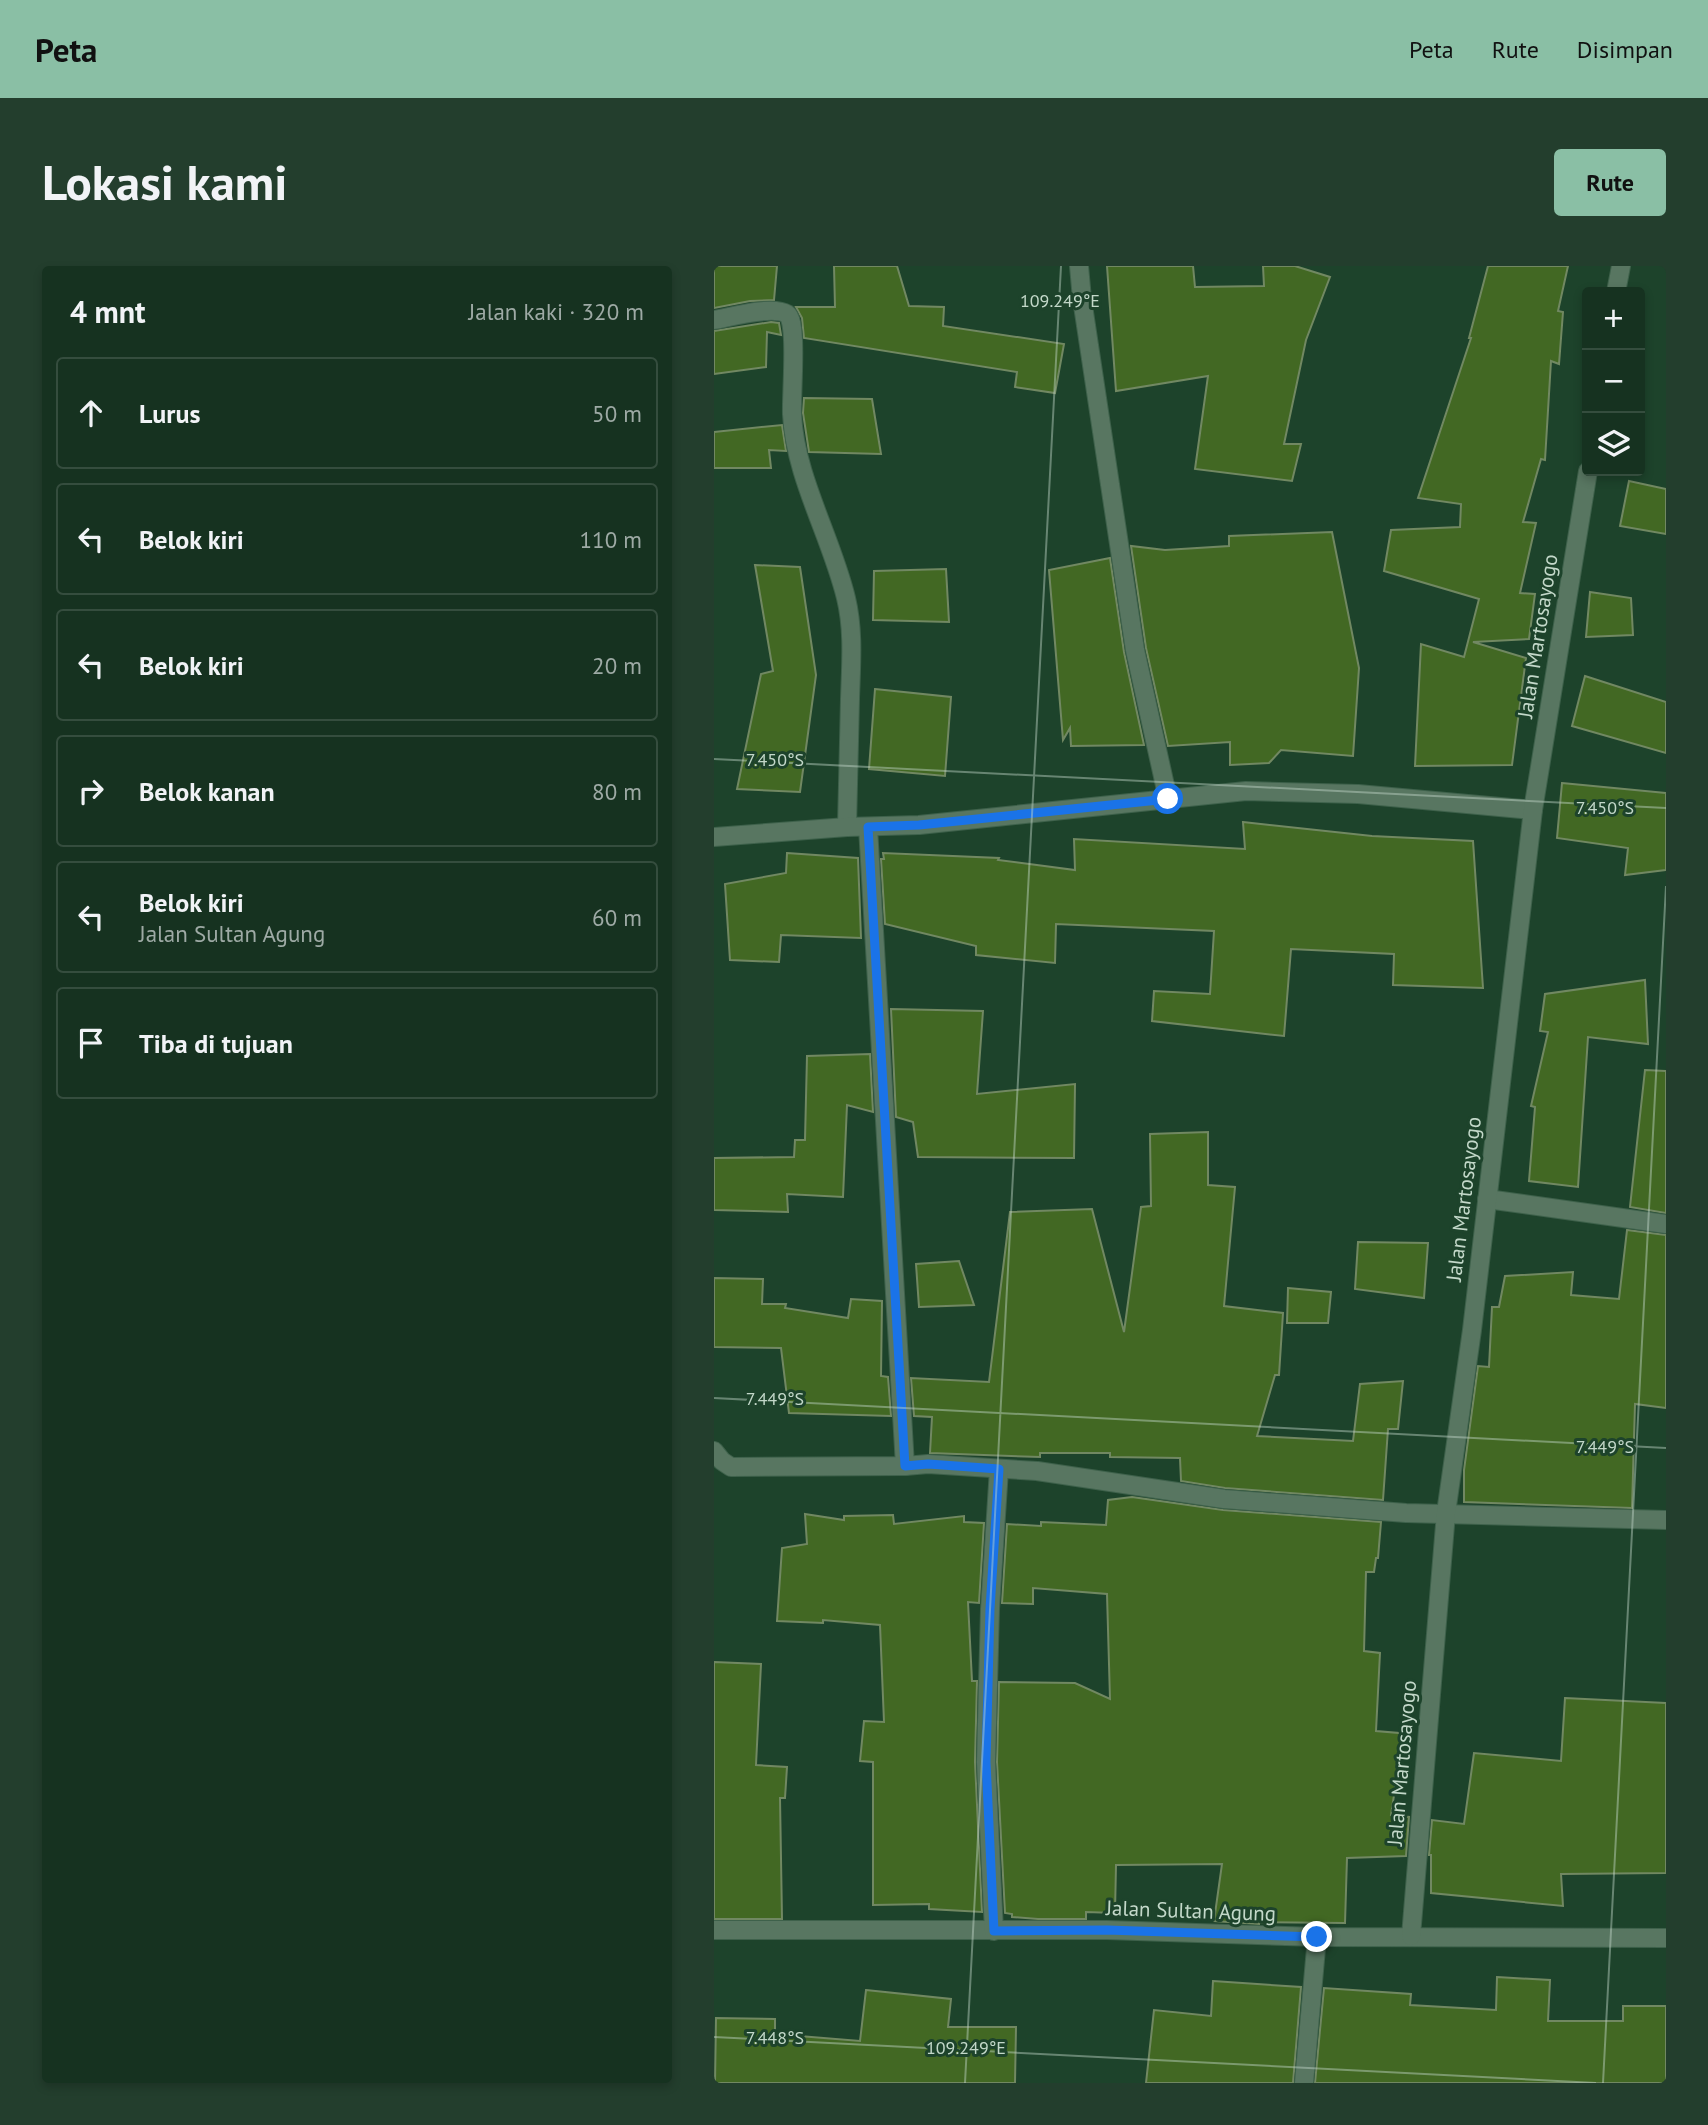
<!DOCTYPE html>
<html lang="id">
<head>
<meta charset="utf-8">
<style>
  :root { --surface:#163220; --page:#233e2d; --text:#f1f3f6; --muted:#9eaaa5; --line:#354d3e; --accent:#8abfa5 }
  body { margin:0; font-family:"PT Sans",sans-serif; background:var(--page); color:var(--text) }
  .controls { position:absolute; right:21px; top:21px; display:grid; overflow:hidden; border-radius:7px; box-shadow:0 4px 10px #0003 }
  .controls button { width:63px; height:63px; display:grid; place-items:center; padding:0; border:0; border-bottom:2px solid var(--line); background:var(--surface); color:var(--text); font:35px sans-serif }
  .stop { position:absolute; width:21px; height:21px; margin:-16px; border:5px solid #1a73e8; border-radius:50%; background:#fff }
  .stop.end { background:#1a73e8; border-color:#fff; box-shadow:0 2px 7px #0008 }
  .list { margin:0; padding:0; list-style:none }
  h2 { display:flex; justify-content:space-between; align-items:center; height:91px; margin:0; padding:0 28px; font-size:30px }
  h2 small { font-size:23px; font-weight:400; color:var(--muted) }
  .list li { display:grid; grid-template-columns:46px 1fr auto; gap:21px; align-items:center; box-sizing:border-box; height:112px; margin:0 14px 14px; padding:0 14px; border:2px solid var(--line); border-radius:7px }
  .list b { display:block; font-size:26px; white-space:nowrap }
  .list p { margin:0; font-size:23px; white-space:nowrap; color:var(--muted) }
  .list em { font-size:23px; font-style:normal; color:var(--muted) }
  .icon { flex:none; width:38px; height:38px; fill:none; stroke:currentColor; stroke-width:2; stroke-linecap:round; stroke-linejoin:round }
  .map { position:relative; flex:none; width:952px; height:1817px; overflow:hidden; border-radius:7px }
  header { display:flex; align-items:center; gap:42px; box-sizing:border-box; height:98px; padding:0 35px; background:var(--accent); color:#111 }
  header strong { font-size:33px }
  nav { display:flex; gap:38px; margin-inline-start:auto; font-size:24px }
  .intro { display:flex; align-items:center; justify-content:space-between; box-sizing:border-box; height:168px; padding:0 42px }
  h1 { margin:0; font-size:49px }
  .button { padding:18px 32px; border-radius:7px; background:var(--accent); color:#111; font-size:24px; font-weight:700 }
  main { display:flex; gap:42px; padding:0 42px }
  aside { flex:1; background:var(--surface); border-radius:7px; box-shadow:0 4px 10px #0003 }
  .map>svg:first-child { display:block }
  .building { fill:#426823; stroke:#718862; stroke-width:2 }
  .lines { fill:none; stroke-linecap:round; stroke-linejoin:round }
  .minor-casing { stroke:#3e614b; stroke-width:20 }
  .minor { stroke:#587661; stroke-width:18 }
  .route { stroke:#1a73e8; stroke-width:9 }
  .ticks { fill:none; stroke:#c3d8c9; stroke-width:2; stroke-opacity:0.45 }
  .labels { text-anchor:middle; stroke-width:6; stroke-linejoin:round; paint-order:stroke }
  .street-label { font-size:21px; fill:#c3d8c9; stroke:#1d432b }
  .ticks-label { font-size:18px; text-anchor:middle; fill:#c3d8c9; stroke:#1d432b; stroke-width:6; stroke-linejoin:round; paint-order:stroke }
</style>
</head>
<body>
<header>
<strong>Peta</strong>
<nav><a>Peta</a><a>Rute</a><a>Disimpan</a></nav>
</header>
<div class="intro"><h1>Lokasi kami</h1><a class="button">Rute</a></div>
<main>
<aside>
<h2>4 mnt<small>Jalan kaki · 320 m</small></h2>
<ul class="list">
<li><svg class="icon" aria-label="ahead" viewBox="0 0 24 24"><path d="M12 20V5M6 11l6-6 6 6"/></svg><div><b>Lurus</b></div><em>50 m</em></li>
<li><svg class="icon" aria-label="left" viewBox="0 0 24 24"><path d="M17 20v-9H6M10 6l-5 5 5 5"/></svg><div><b>Belok kiri</b></div><em>110 m</em></li>
<li><svg class="icon" aria-label="left" viewBox="0 0 24 24"><path d="M17 20v-9H6M10 6l-5 5 5 5"/></svg><div><b>Belok kiri</b></div><em>20 m</em></li>
<li><svg class="icon" aria-label="right" viewBox="0 0 24 24"><path d="M7 20v-9h11M14 6l5 5-5 5"/></svg><div><b>Belok kanan</b></div><em>80 m</em></li>
<li><svg class="icon" aria-label="left" viewBox="0 0 24 24"><path d="M17 20v-9H6M10 6l-5 5 5 5"/></svg><div><b>Belok kiri</b><p>Jalan Sultan Agung</p></div><em>60 m</em></li>
<li><svg class="icon" aria-label="arrive" viewBox="0 0 24 24"><path d="M6 21V4h12l-3 4 3 4H6"/></svg><div><b>Tiba di tujuan</b></div></li>
</ul>
</aside>
<div class="map">
<svg width="952" height="1817" viewBox="0 0 952 1817">
  <rect width="100%" height="100%" fill="#1d432b"/>
  <g class="building">
    <path d="M 0,0 L 63,0 L 60,34 L 36,35 L 0,42 Z"/>
    <path d="M 120,0 L 183,0 L 195,40 L 230,41 L 229,60 L 350,78 L 341,127 L 301,121 L 303,106 L 90,72 L 88,52 L 82,41 L 121,41 Z"/>
    <path d="M 393,0 L 479,0 L 481,21 L 550,20 L 549,0 L 581,0 L 616,11 L 592,74 L 570,178 L 587,178 L 578,215 L 481,203 L 494,110 L 402,125 Z"/>
    <path d="M 774,0 L 854,0 L 844,45 L 849,46 L 845,98 L 837,95 L 831,194 L 827,193 L 809,256 L 822,257 L 806,327 L 821,328 L 815,373 L 759,376 L 812,392 L 798,499 L 701,500 L 707,378 L 750,391 L 765,333 L 670,305 L 677,264 L 746,261 L 747,238 L 704,232 L 757,72 L 755,72 Z"/>
    <path d="M 57,56 L 65,57 L 67,69 L 53,66 L 52,101 L 0,108 L 0,65 Z"/>
    <path d="M 90,132 L 158,133 L 167,188 L 95,186 L 89,147 Z"/>
    <path d="M 68,159 L 72,185 L 55,184 L 57,202 L 0,202 L 0,166 Z"/>
    <path d="M 915,215 L 952,223 L 952,268 L 906,260 Z"/>
    <path d="M 618,266 L 645,402 L 639,490 L 567,484 L 555,497 L 516,499 L 516,476 L 454,480 L 432,382 L 417,280 L 451,284 L 515,280 L 515,270 Z"/>
    <path d="M 396,292 L 410,386 L 430,479 L 357,480 L 356,462 L 349,474 L 335,304 Z"/>
    <path d="M 41,299 L 86,301 L 102,409 L 86,526 L 23,523 L 47,408 L 59,405 Z"/>
    <path d="M 232,303 L 235,356 L 159,354 L 160,305 Z"/>
    <path d="M 876,326 L 917,332 L 919,369 L 872,371 Z"/>
    <path d="M 871,410 L 952,436 L 952,487 L 858,460 Z"/>
    <path d="M 161,423 L 237,431 L 231,510 L 155,503 Z"/>
    <path d="M 848,517 L 952,527 L 952,604 L 911,609 L 914,582 L 843,572 Z"/>
    <path d="M 529,556 L 658,570 L 759,575 L 769,722 L 679,719 L 680,688 L 577,683 L 570,770 L 438,755 L 440,725 L 496,728 L 500,665 L 342,658 L 341,697 L 262,689 L 262,680 L 171,658 L 167,593 L 170,593 L 169,587 L 285,592 L 284,594 L 361,604 L 360,573 L 531,583 Z"/>
    <path d="M 73,587 L 144,592 L 147,672 L 67,669 L 65,696 L 16,694 L 11,618 L 72,607 Z"/>
    <path d="M 931,714 L 934,778 L 874,771 L 864,921 L 815,915 L 821,841 L 817,840 L 834,766 L 826,765 L 831,728 Z"/>
    <path d="M 177,743 L 269,745 L 263,828 L 361,818 L 360,892 L 204,891 L 199,856 L 182,851 Z"/>
    <path d="M 156,788 L 159,846 L 133,839 L 129,931 L 73,928 L 74,946 L 0,944 L 0,892 L 80,891 L 81,874 L 91,874 L 93,790 Z"/>
    <path d="M 931,804 L 952,805 L 952,947 L 916,941 Z"/>
    <path d="M 494,866 L 494,919 L 521,921 L 510,1040 L 569,1047 L 565,1109 L 561,1109 L 543,1170 L 639,1175 L 646,1118 L 689,1115 L 684,1163 L 674,1163 L 669,1234 L 511,1222 L 467,1215 L 466,1192 L 396,1191 L 396,1187 L 326,1187 L 326,1191 L 216,1187 L 218,1151 L 200,1150 L 197,1112 L 275,1116 L 296,946 L 378,943 L 410,1066 L 427,941 L 437,940 L 436,868 Z"/>
    <path d="M 913,964 L 952,969 L 952,1142 L 921,1138 L 918,1242 L 750,1236 L 750,1204 L 764,1100 L 775,1101 L 778,1041 L 785,1041 L 791,1010 L 859,1006 L 857,1029 L 905,1033 Z"/>
    <path d="M 644,976 L 714,977 L 710,1032 L 641,1023 Z"/>
    <path d="M 245,995 L 260,1039 L 205,1041 L 202,998 Z"/>
    <path d="M 0,1012 L 49,1013 L 48,1038 L 72,1038 L 71,1042 L 134,1052 L 137,1033 L 168,1035 L 167,1110 L 174,1111 L 177,1150 L 75,1147 L 67,1082 L 0,1081 Z"/>
    <path d="M 574,1022 L 617,1026 L 614,1057 L 573,1057 Z"/>
    <path d="M 418,1231 L 509,1244 L 667,1256 L 664,1292 L 662,1292 L 660,1306 L 652,1306 L 650,1385 L 666,1387 L 662,1465 L 697,1468 L 682,1516 L 677,1549 L 695,1551 L 692,1590 L 633,1592 L 631,1657 L 545,1656 L 545,1658 L 500,1655 L 508,1598 L 402,1599 L 401,1647 L 372,1646 L 372,1653 L 324,1653 L 298,1651 L 298,1648 L 291,1647 L 283,1496 L 285,1416 L 361,1417 L 396,1433 L 393,1328 L 319,1322 L 319,1338 L 288,1337 L 293,1258 L 327,1260 L 327,1256 L 392,1259 L 394,1234 Z"/>
    <path d="M 91,1248 L 130,1254 L 130,1250 L 179,1249 L 180,1258 L 250,1250 L 250,1256 L 270,1257 L 265,1337 L 254,1336 L 258,1415 L 263,1415 L 261,1496 L 268,1646 L 215,1643 L 215,1638 L 159,1639 L 159,1496 L 146,1495 L 150,1455 L 170,1456 L 166,1359 L 109,1354 L 109,1357 L 63,1355 L 68,1282 L 93,1278 Z"/>
    <path d="M 0,1396 L 47,1398 L 42,1499 L 73,1501 L 71,1532 L 66,1532 L 68,1653 L 0,1653 Z"/>
    <path d="M 851,1432 L 952,1437 L 952,1607 L 847,1608 L 849,1640 L 717,1627 L 717,1589 L 715,1589 L 718,1554 L 750,1558 L 760,1487 L 847,1495 Z"/>
    <path d="M 783,1711 L 836,1714 L 834,1755 L 909,1755 L 909,1740 L 952,1740 L 952,1817 L 601,1817 L 610,1722 L 697,1728 L 696,1739 L 782,1744 Z"/>
    <path d="M 499,1715 L 587,1721 L 579,1817 L 432,1817 L 440,1744 L 497,1750 Z"/>
    <path d="M 152,1724 L 237,1733 L 234,1761 L 302,1761 L 301,1817 L 1,1817 L 2,1752 L 61,1753 L 61,1768 L 146,1775 Z"/>
  </g>
  <g class="lines">
    <g class="minor-casing">
      <g id="minor">
        <path d="M 365,0 L 368,33 L 421,384 L 454,533"/>
        <path d="M 902,26 L 907,0"/>
        <path d="M 0,54 C 17,51 58,39 73,48 C 84,55 77,131 78,148 C 81,211 117,270 132,332 C 140,365 137,399 136,433 C 135,475 134,518 133,561"/>
        <path d="M 154,561 L 191,1200"/>
        <path d="M 0,571 L 133,561 L 205,559 L 532,525 L 644,528 L 819,544"/>
        <path d="M 773,933 L 952,958"/>
        <path d="M 0,1185 L 8,1195 L 17,1201 L 191,1200 L 214,1198 L 323,1205 L 510,1233 L 692,1247 L 952,1254"/>
        <path d="M 0,1664 L 393,1664 L 603,1671 L 952,1672"/>
        <path d="M 280,1665 L 272,1496 L 276,1343 L 285,1203"/>
        <path d="M 697,1670 L 732,1247 L 758,1064 L 819,544 L 874,205"/>
        <path d="M 590,1817 L 603,1671"/>
      </g>
    </g>
    <use href="#minor" class="minor"/>
  </g>
  <g class="lines">
    <path class="route" d="M 454,533 L 205,559 L 154,561 L 191,1200 L 214,1198 L 285,1203 L 276,1343 L 272,1496 L 280,1665 L 393,1664 L 603,1671"/>
  </g>
  <path class="ticks" d="M 0,493 L 952,542M 0,1132 L 952,1182M 0,1771 L 882,1817M 251,1817 L 347,0M 889,1817 L 952,620"/>
  <g class="labels">
    <g class="street-label">
      <text transform="translate(824 370) rotate(-81)" y="7">Jalan Martosayogo</text>
      <text transform="translate(750 933) rotate(-83)" y="7">Jalan Martosayogo</text>
      <text transform="translate(688 1497) rotate(-85)" y="7">Jalan Martosayogo</text>
      <text transform="translate(477 1645) rotate(2)" y="7">Jalan Sultan Agung</text>
    </g>
  </g>
  <g class="ticks-label">
    <text x="346" y="41">109.249°E</text>
    <text x="61" y="500">7.450°S</text>
    <text x="891" y="548">7.450°S</text>
    <text x="61" y="1139">7.449°S</text>
    <text x="891" y="1187">7.449°S</text>
    <text x="61" y="1778">7.448°S</text>
    <text x="252" y="1788">109.249°E</text>
  </g>
</svg>
<div class="controls">
<button>+</button>
<button>−</button>
<button><svg class="icon" aria-label="layers" viewBox="0 0 24 24"><path d="M12 4l9 5-9 5-9-5zM3 14l9 5 9-5"/></svg></button>
</div>
<div class="stop" style="left:454px;top:533px"></div>
<div class="stop end" style="left:603px;top:1671px"></div>
</div>
</main>
</body>
</html>
